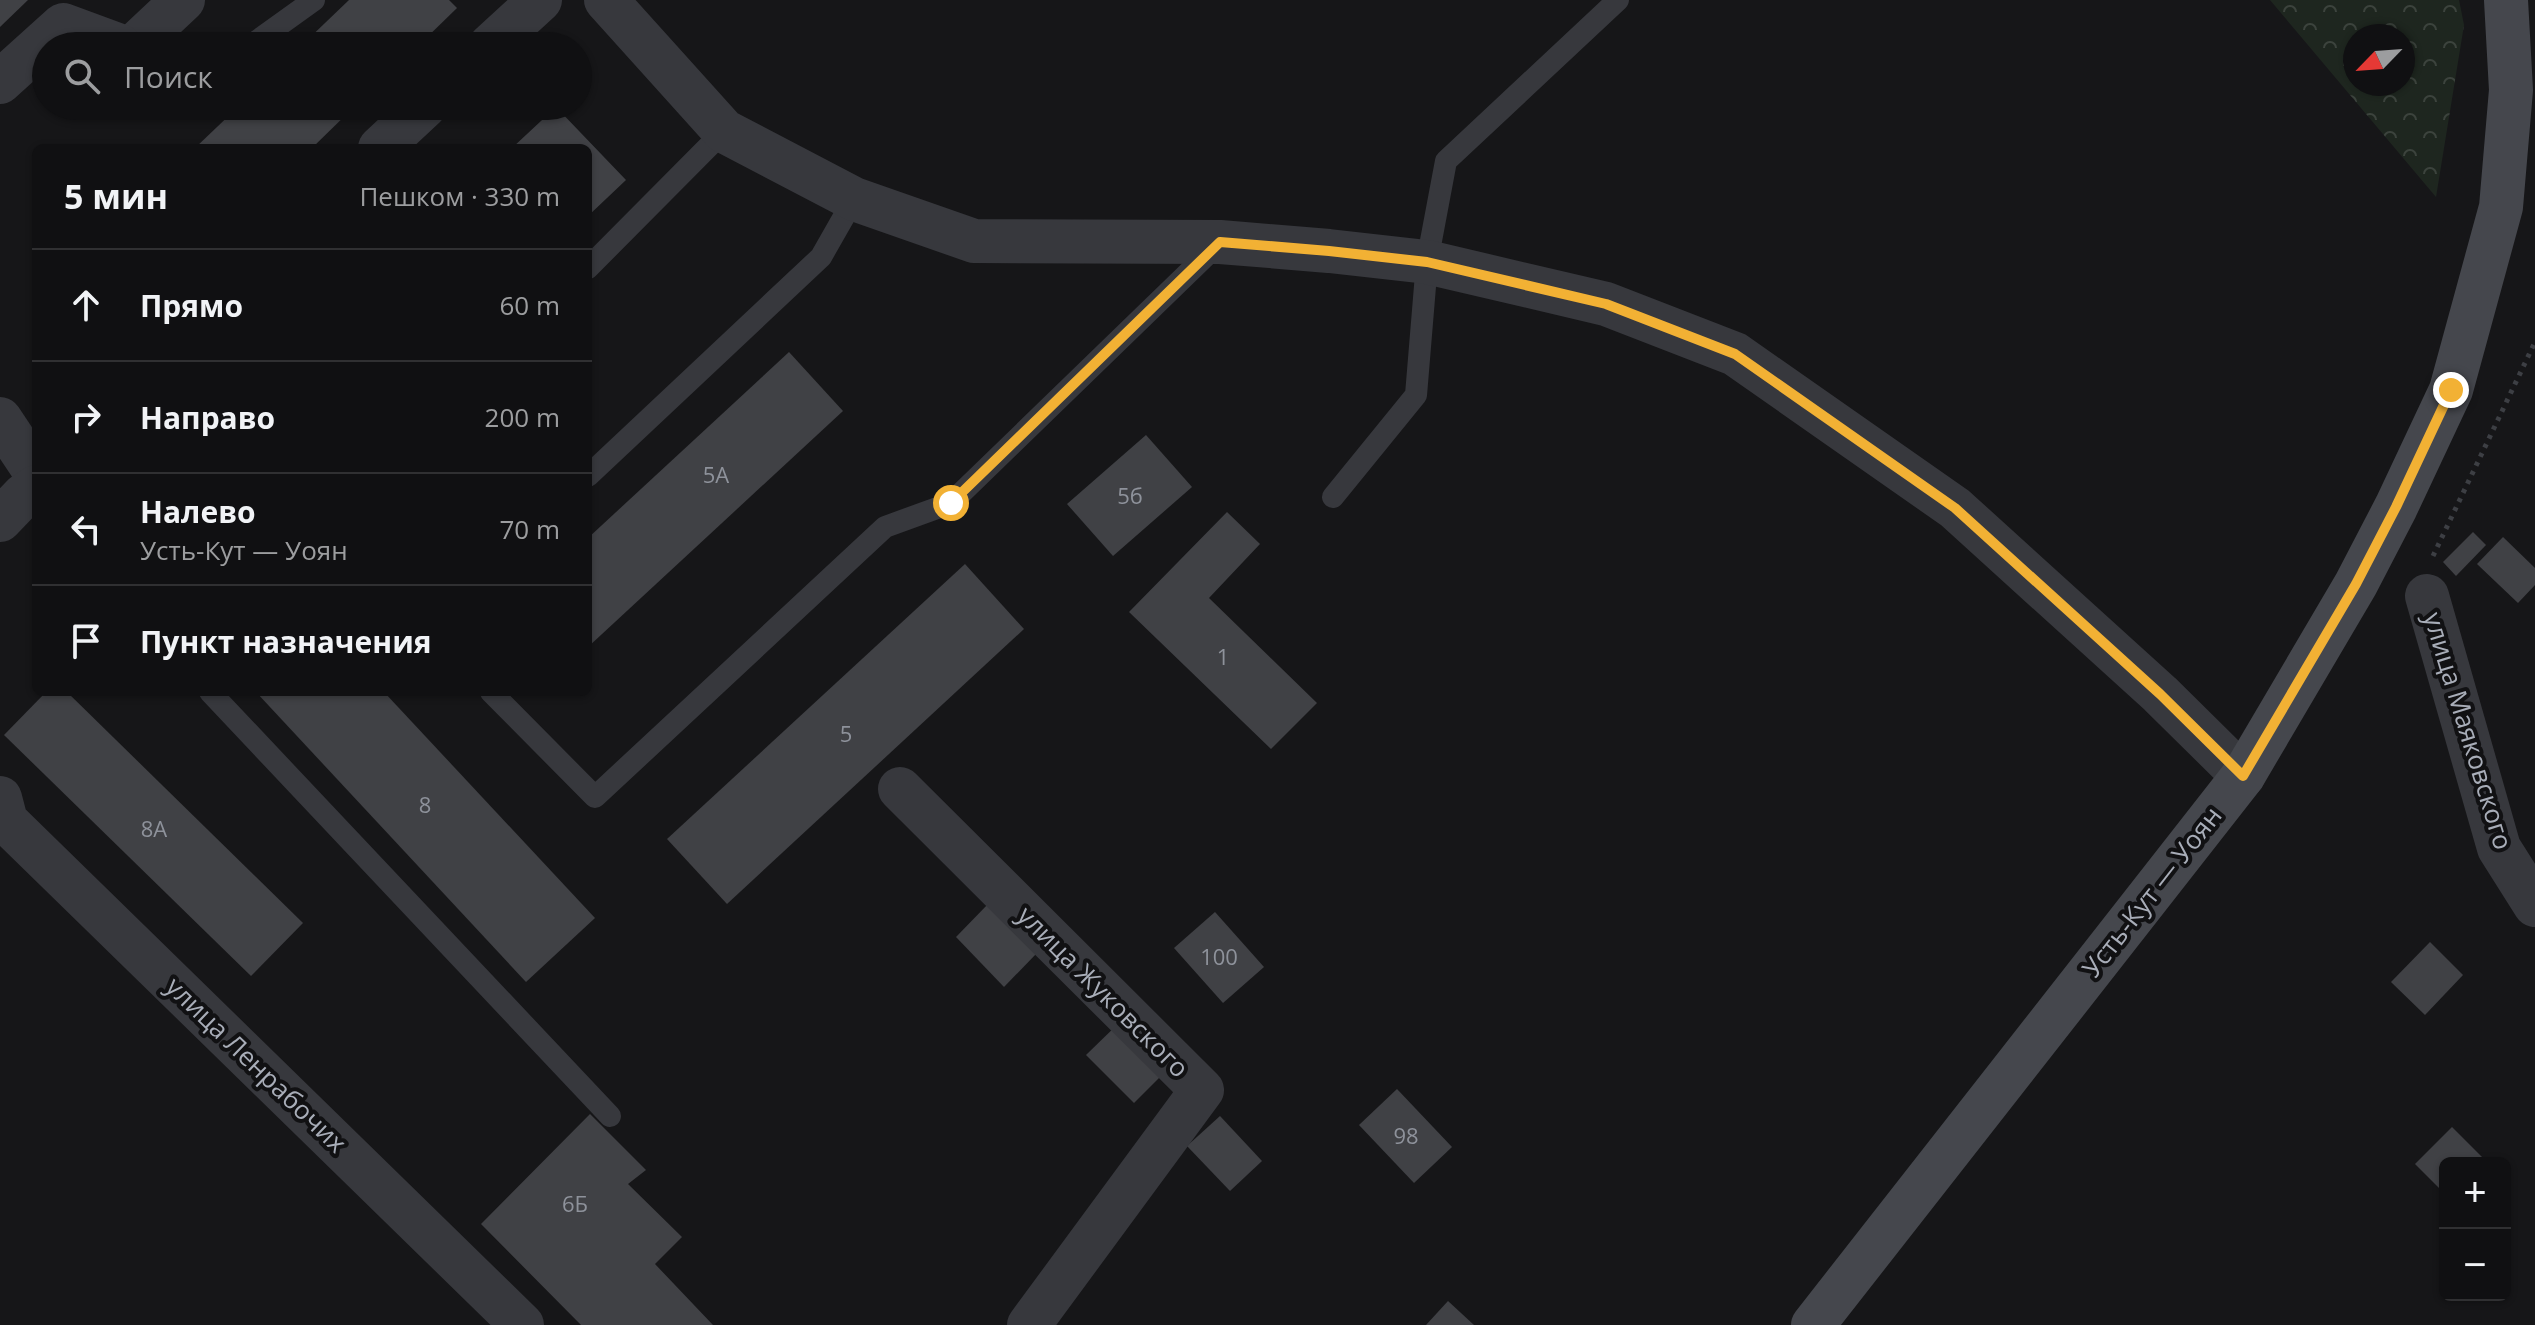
<!DOCTYPE html>
<html lang="ru">
<head>
<meta charset="utf-8">
<style>
  :root { --surface:#101012; --page:#1e1e20; --text:#f1f3f6; --muted:#9c9d9f; --line:#303032 }
  body { margin:0; font-family:"Open Sans",sans-serif; background:var(--page); color:var(--text) }
  .controls { position:absolute; right:24px; bottom:24px; display:grid; overflow:hidden; border-radius:12px; box-shadow:0 2px 6px #0004 }
  .controls button { width:72px; height:72px; display:grid; place-items:center; padding:0; border:0; border-bottom:2px solid var(--line); background:var(--surface); color:var(--text); font:40px sans-serif }
  .compass { position:absolute; left:2343px; top:24px; width:72px; height:72px; border-radius:50%; background:var(--surface); box-shadow:0 2px 6px #0004; rotate:245deg }
  .stop { position:absolute; width:24px; height:24px; margin:-18px; border:6px solid #f2b134; border-radius:50%; background:#fff }
  .stop.end { background:#f2b134; border-color:#fff; box-shadow:0 2px 8px #0008 }
  .list { margin:0; padding:0; list-style:none }
  h2 { display:flex; justify-content:space-between; align-items:center; height:104px; margin:0; padding:0 32px; font-size:34px }
  h2 small { font-size:26px; font-weight:400; color:var(--muted) }
  .list li { display:grid; grid-template-columns:52px 1fr auto; gap:24px; align-items:center; box-sizing:border-box; height:112px; padding:0 32px; border-top:2px solid var(--line) }
  .list b { display:block; font-size:30px; white-space:nowrap }
  .list p { margin:0; font-size:26px; white-space:nowrap; color:var(--muted) }
  .list em { font-size:26px; font-style:normal; color:var(--muted) }
  .icon { flex:none; width:44px; height:44px; fill:none; stroke:currentColor; stroke-width:2; stroke-linecap:round; stroke-linejoin:round }
  .map { position:relative; flex:none; width:2535px; height:1325px; overflow:hidden }
  .search { position:absolute; background:var(--surface); box-shadow:0 2px 6px #0004; left:32px; top:32px; width:560px; height:88px; display:flex; align-items:center; gap:20px; box-sizing:border-box; padding:0 28px; border-radius:44px; color:var(--muted); font-size:30px }
  .panel { position:absolute; background:var(--surface); box-shadow:0 2px 6px #0004; left:32px; top:144px; width:560px; height:552px; border-radius:12px }
  .map>svg:first-child { display:block }
  .forest { fill:url(#forest-crowns); fill-rule:evenodd }
  .building { fill:#404145 }
  .lines { fill:none; stroke-linecap:round; stroke-linejoin:round }
  .path { stroke:#3d3f44; stroke-width:5; stroke-dasharray:4 6; stroke-linecap:butt }
  .service { stroke:#37383d; stroke-width:22 }
  .minor { stroke:#37383d; stroke-width:44 }
  .secondary { stroke:#45474d; stroke-width:44 }
  .route { stroke:#f2b134; stroke-width:10 }
  .labels { text-anchor:middle; stroke-width:8; stroke-linejoin:round; paint-order:stroke }
  .number-label { font-size:22px; fill:#8e929b }
  .street-label { font-size:26px; fill:#a8adb8; stroke:#111113 }
</style>
</head>
<body>
<div class="map">
<svg width="2535" height="1325" viewBox="0 0 2535 1325">
  <defs>
    <pattern id="forest-crowns" width="20" height="18" patternUnits="userSpaceOnUse" patternTransform="scale(2)"><rect width="20" height="18" fill="#1e261f"/><path d="M2 6a3 3 0 1 1 6 0M12 15a3 3 0 1 1 6 0" fill="none" stroke="#3c433d"/></pattern>
  </defs>
  <rect width="100%" height="100%" fill="#161618"/>
  <path class="forest" d="M 2270,0 L 2459,0 L 2464,25 L 2436,197 ZM 2355,36 L 2403,36 L 2403,84 L 2355,84 Z"/>
  <g class="building">
    <path d="M 0,0 L 28,0 L 0,27 Z"/>
    <path d="M 349,0 L 449,0 L 457,8 L 418,46 L 301,46 Z"/>
    <path d="M 239,106 L 355,106 L 312,148 L 195,148 Z"/>
    <path d="M 556,107 L 626,180 L 588,216 L 588,148 L 512,148 Z"/>
    <path d="M 789,352 L 843,411 L 588,647 L 588,538 Z"/>
    <path d="M 1146,435 L 1192,487 L 1113,556 L 1067,504 Z"/>
    <path d="M 1227,512 L 1260,544 L 1209,598 L 1317,703 L 1271,749 L 1129,612 Z"/>
    <path d="M 2473,532 L 2486,545 L 2456,576 L 2443,562 Z"/>
    <path d="M 2503,537 L 2535,568 L 2535,585 L 2518,603 L 2477,564 Z"/>
    <path d="M 965,564 L 1024,629 L 727,904 L 667,839 Z"/>
    <path d="M 46,692 L 67,692 L 303,923 L 251,976 L 4,735 Z"/>
    <path d="M 256,692 L 384,692 L 595,918 L 526,982 Z"/>
    <path d="M 989,903 L 1037,953 L 1004,987 L 956,937 Z"/>
    <path d="M 1215,912 L 1264,967 L 1223,1003 L 1174,948 Z"/>
    <path d="M 2430,942 L 2463,975 L 2425,1015 L 2391,982 Z"/>
    <path d="M 1122,1020 L 1169,1068 L 1134,1103 L 1086,1055 Z"/>
    <path d="M 1397,1089 L 1452,1147 L 1414,1183 L 1359,1125 Z"/>
    <path d="M 590,1114 L 646,1170 L 628,1184 L 682,1237 L 655,1264 L 713,1325 L 581,1325 L 481,1224 Z"/>
    <path d="M 1220,1116 L 1262,1161 L 1230,1191 L 1187,1146 Z"/>
    <path d="M 2452,1127 L 2488,1163 L 2445,1163 L 2445,1194 L 2415,1164 Z"/>
    <path d="M 1448,1301 L 1474,1325 L 1426,1325 Z"/>
  </g>
  <g class="lines">
    <path class="path" d="M 2433,556 L 2535,342"/>
    <g class="service">
      <path d="M 250,46 L 314,0"/>
      <path d="M 588,268 L 724,131"/>
      <path d="M 588,476 L 821,257 L 854,199"/>
      <path d="M 1333,497 L 1416,395 L 1427,262 L 1446,161 L 1618,0"/>
      <path d="M 210,692 L 610,1116"/>
      <path d="M 491,692 L 595,797 L 885,527 L 951,503 L 1218,244"/>
    </g>
    <g class="minor">
      <path d="M 606,0 L 724,131 L 854,199 L 974,241 L 1220,242 L 1329,251 L 1427,262 L 1606,304 L 1735,354 L 1955,508 L 2160,694 L 2243,776"/>
      <path d="M 134,46 L 183,0"/>
      <path d="M 490,46 L 540,0"/>
      <path d="M 0,82 L 63,25 L 120,46"/>
      <path d="M 380,148 L 425,106"/>
      <path d="M 0,419 L 36,473"/>
      <path d="M 0,520 L 24,495 L 36,487"/>
      <path d="M 2427,596 L 2499,848 L 2535,905"/>
      <path d="M 900,789 L 1202,1090 L 1029,1325"/>
      <path d="M 0,798 L 6,821 L 522,1325"/>
    </g>
    <path class="secondary" d="M 1813,1325 L 2243,776 L 2356,584 L 2396,507 L 2451,390 L 2501,207 L 2511,90 L 2506,0"/>
  </g>
  <g class="lines">
    <path class="route" d="M 951,503 L 1220,242 L 1329,251 L 1427,262 L 1606,304 L 1735,354 L 1955,508 L 2160,694 L 2243,776 L 2356,584 L 2396,507 L 2451,390"/>
  </g>
  <g class="labels">
    <g class="number-label">
      <text x="716" y="483">5А</text>
      <text x="1130" y="504">5б</text>
      <text x="1223" y="665">1</text>
      <text x="846" y="742">5</text>
      <text x="425" y="813">8</text>
      <text x="154" y="837">8А</text>
      <text x="1219" y="965">100</text>
      <text x="1406" y="1144">98</text>
      <text x="575" y="1212">6Б</text>
    </g>
    <g class="street-label">
      <text transform="translate(2468 731) rotate(73)" y="9">улица Маяковского</text>
      <text transform="translate(2152 892) rotate(-52)" y="9">Усть-Кут — Уоян</text>
      <text transform="translate(1103 992) rotate(45)" y="9">улица Жуковского</text>
      <text transform="translate(256 1065) rotate(44)" y="9">улица Ленрабочих</text>
    </g>
  </g>
</svg>
<div class="controls">
<button>+</button>
<button>−</button>
</div>
<svg class="compass" viewBox="-18 -18 36 36"><path d="M0-13l5 13h-10z" fill="#e53935"/><path d="M0 13l5-13h-10z" fill="#9c9d9f"/></svg>
<div class="stop" style="left:951px;top:503px"></div>
<div class="stop end" style="left:2451px;top:390px"></div>
<div class="search"><svg class="icon" aria-label="search" viewBox="0 0 24 24"><circle cx="10" cy="10" r="6"/><path d="M15 15l6 6"/></svg>Поиск</div>
<section class="panel">
<h2>5 мин<small>Пешком · 330 m</small></h2>
<ul class="list">
<li><svg class="icon" aria-label="ahead" viewBox="0 0 24 24"><path d="M12 20V5M6 11l6-6 6 6"/></svg><div><b>Прямо</b></div><em>60 m</em></li>
<li><svg class="icon" aria-label="right" viewBox="0 0 24 24"><path d="M7 20v-9h11M14 6l5 5-5 5"/></svg><div><b>Направо</b></div><em>200 m</em></li>
<li><svg class="icon" aria-label="left" viewBox="0 0 24 24"><path d="M17 20v-9H6M10 6l-5 5 5 5"/></svg><div><b>Налево</b><p>Усть-Кут — Уоян</p></div><em>70 m</em></li>
<li><svg class="icon" aria-label="arrive" viewBox="0 0 24 24"><path d="M6 21V4h12l-3 4 3 4H6"/></svg><div><b>Пункт назначения</b></div></li>
</ul>
</section>
</div>
</body>
</html>
